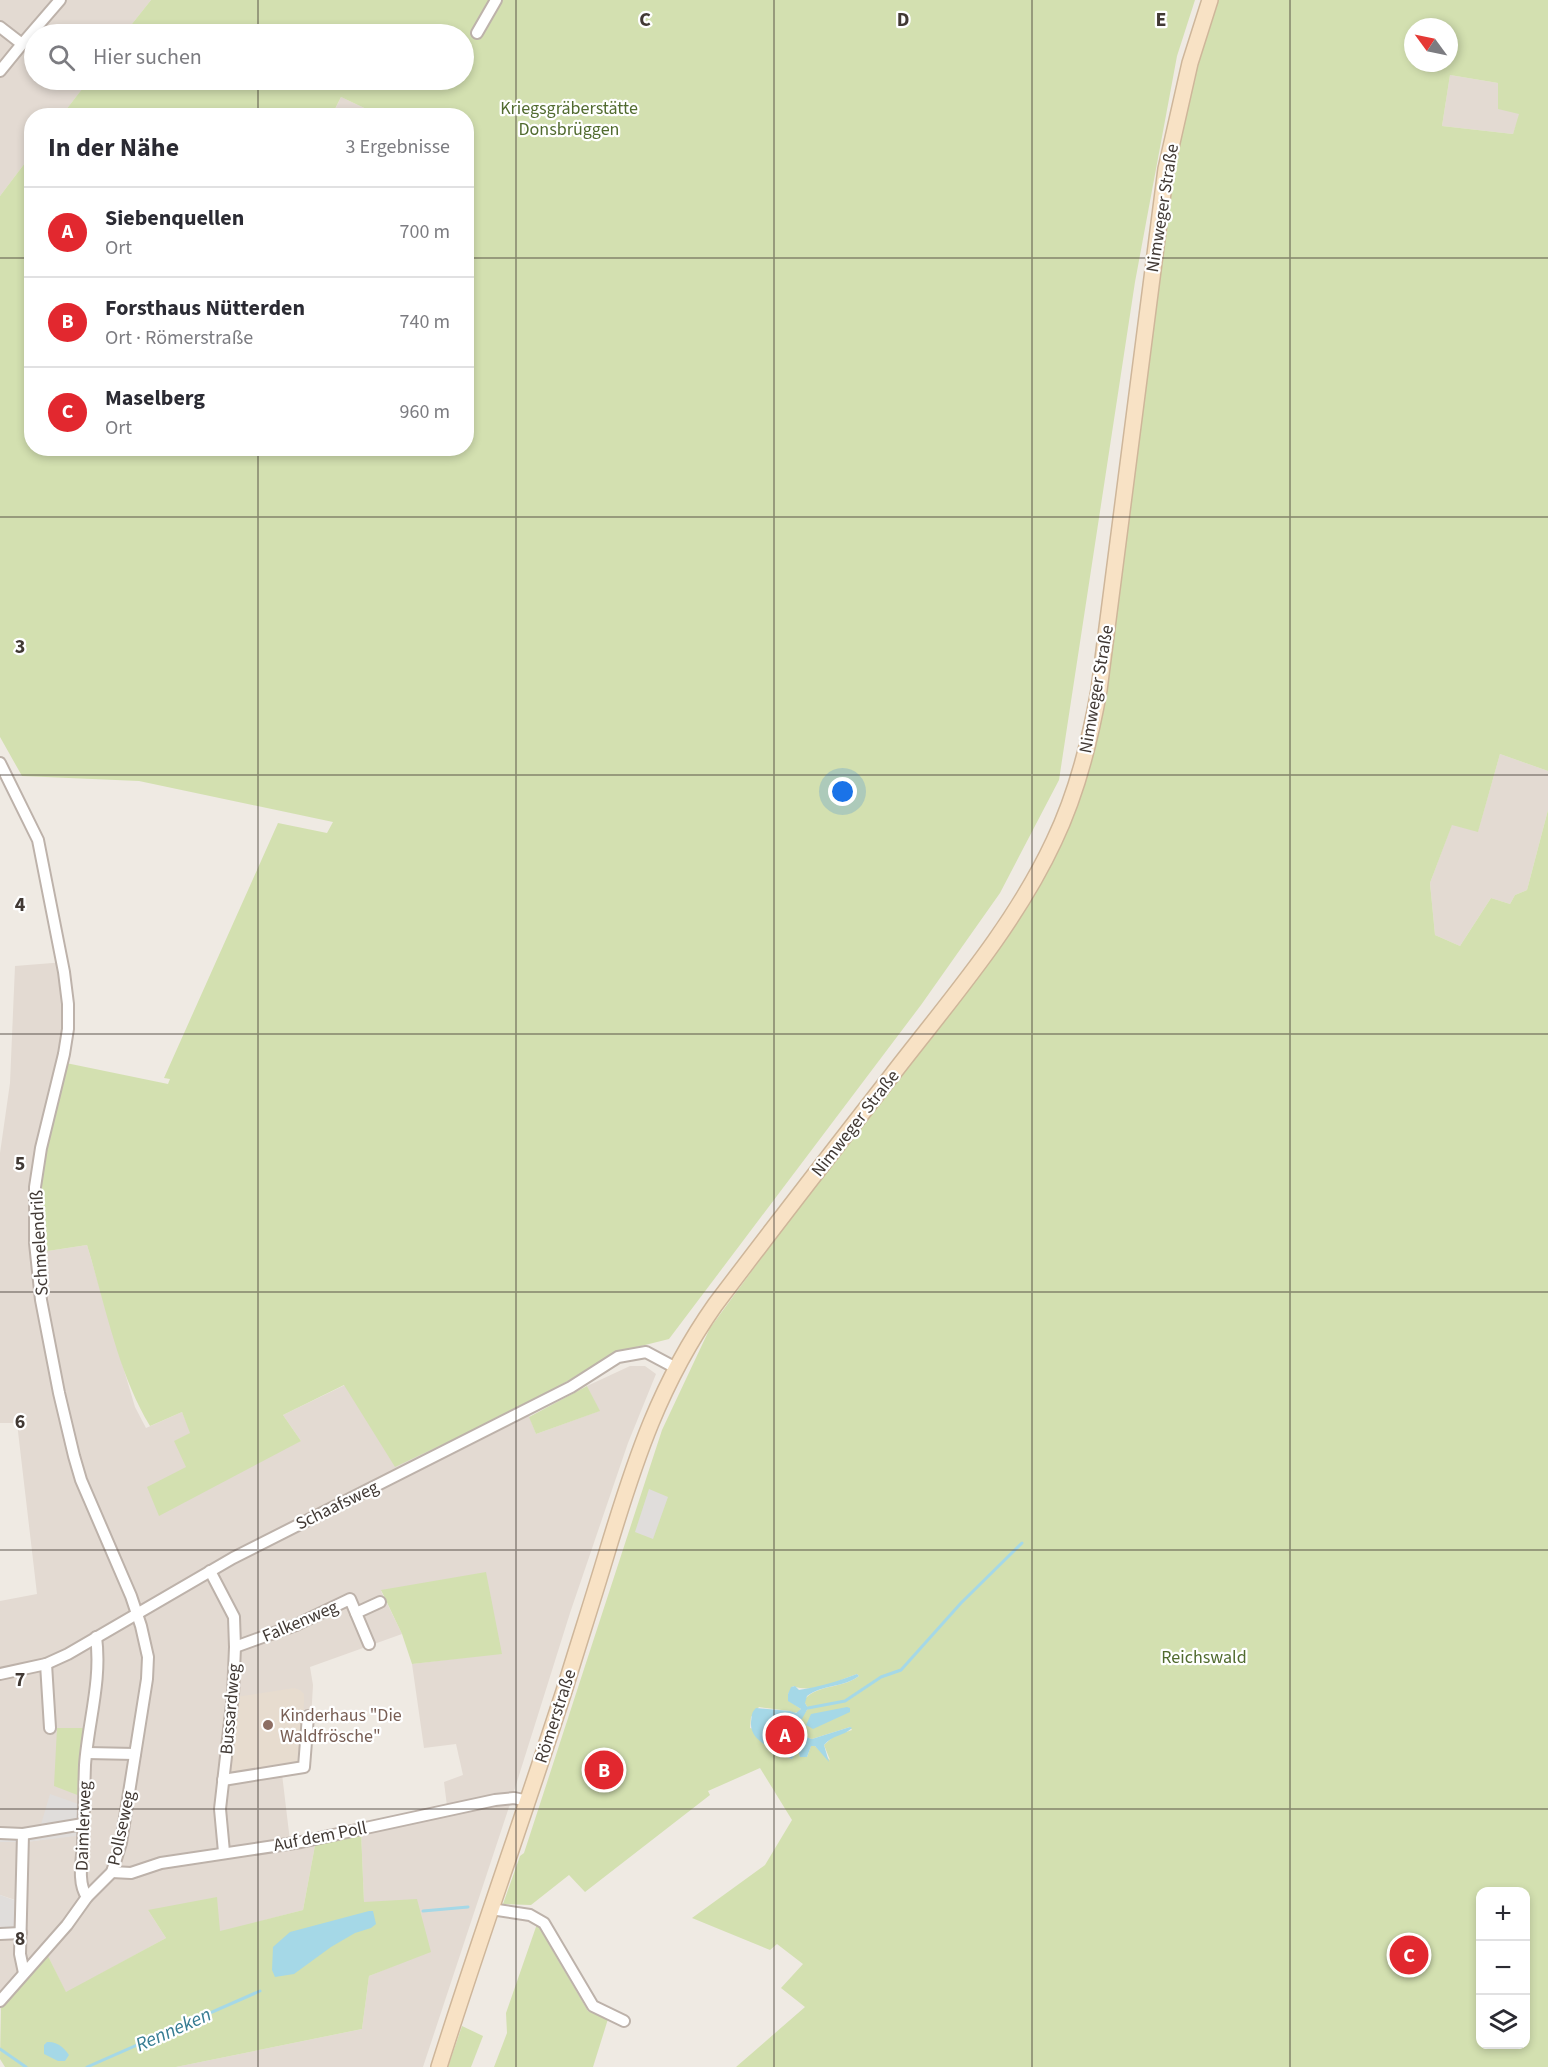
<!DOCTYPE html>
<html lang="de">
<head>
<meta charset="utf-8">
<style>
  :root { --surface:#fff; --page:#f7f7f7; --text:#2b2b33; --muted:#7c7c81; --line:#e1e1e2; --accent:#e2282f }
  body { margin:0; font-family:"Source Sans 3",sans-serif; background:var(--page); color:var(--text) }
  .controls { position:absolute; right:18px; bottom:18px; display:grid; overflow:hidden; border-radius:12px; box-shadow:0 3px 9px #0003 }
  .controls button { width:54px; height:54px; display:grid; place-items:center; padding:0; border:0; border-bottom:2px solid var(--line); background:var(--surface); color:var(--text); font:30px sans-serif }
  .compass { position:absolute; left:1404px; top:18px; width:54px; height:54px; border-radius:50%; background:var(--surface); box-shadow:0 3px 9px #0003; rotate:303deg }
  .you { position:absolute; left:843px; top:792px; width:21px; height:21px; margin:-15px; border:4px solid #fff; border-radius:50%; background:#1a73e8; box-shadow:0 0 0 9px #1a73e833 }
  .badge { display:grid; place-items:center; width:39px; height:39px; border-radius:50%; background:var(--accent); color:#fff; font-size:20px; font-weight:700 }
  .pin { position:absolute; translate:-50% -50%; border:3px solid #fff; box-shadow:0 2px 6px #0006 }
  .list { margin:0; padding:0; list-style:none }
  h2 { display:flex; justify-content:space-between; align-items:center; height:78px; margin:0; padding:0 24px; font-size:26px }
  h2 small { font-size:20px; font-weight:400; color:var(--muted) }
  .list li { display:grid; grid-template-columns:39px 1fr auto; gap:18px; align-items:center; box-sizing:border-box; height:90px; padding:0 24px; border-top:2px solid var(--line) }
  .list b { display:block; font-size:22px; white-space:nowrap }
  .list p { margin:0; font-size:20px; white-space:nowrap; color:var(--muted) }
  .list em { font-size:20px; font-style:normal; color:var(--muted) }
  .icon { flex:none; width:33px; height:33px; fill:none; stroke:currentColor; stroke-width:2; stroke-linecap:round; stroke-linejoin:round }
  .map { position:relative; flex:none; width:1548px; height:2067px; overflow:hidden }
  .search { position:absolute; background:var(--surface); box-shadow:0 3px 9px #0003; left:24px; top:24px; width:450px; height:66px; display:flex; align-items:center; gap:15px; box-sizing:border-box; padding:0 21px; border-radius:33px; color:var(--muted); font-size:22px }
  .panel { position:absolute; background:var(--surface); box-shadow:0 3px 9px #0003; left:24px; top:108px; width:450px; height:348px; border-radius:24px }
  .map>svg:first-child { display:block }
  .residential { fill:#e3dad2 }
  .education { fill:#e7dccf }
  .green { fill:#d3e0b0; fill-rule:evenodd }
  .parking { fill:#e0dddb }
  .water { fill:#a5d8e7 }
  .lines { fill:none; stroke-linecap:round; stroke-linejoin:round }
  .stream { stroke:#a5d8e7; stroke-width:3 }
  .minor-casing { stroke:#bdb2aa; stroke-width:14 }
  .secondary-casing { stroke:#ceb69a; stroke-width:18 }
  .minor { stroke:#fff; stroke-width:10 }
  .secondary { stroke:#f8e2c5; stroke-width:15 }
  .grid { fill:none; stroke:#413934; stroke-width:1.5; stroke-opacity:0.55 }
  .education-dot { fill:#8d6e63; stroke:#fff; stroke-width:2 }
  .labels { text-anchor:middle; stroke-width:4.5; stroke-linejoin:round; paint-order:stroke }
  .park-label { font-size:18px; fill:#516b2f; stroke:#fff }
  .street-label { font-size:18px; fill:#413934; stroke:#fff }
  .education-label { font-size:18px; fill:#785e54; stroke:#fff; text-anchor:start }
  .water-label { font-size:20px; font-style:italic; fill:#367c92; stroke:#fff }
  .grid-label { font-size:20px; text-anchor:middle; font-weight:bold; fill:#413934; stroke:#fff; stroke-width:4.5; stroke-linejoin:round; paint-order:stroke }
</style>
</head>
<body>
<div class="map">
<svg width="1548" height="2067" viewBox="0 0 1548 2067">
  <rect width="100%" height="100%" fill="#efeae3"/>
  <g class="residential">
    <path d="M 0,0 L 151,0 L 124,34 L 34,34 L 34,80 L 89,80 L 62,115 L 32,116 L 31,155 L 0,196 Z"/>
    <path d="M 1450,75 L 1498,83 L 1520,114 L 1513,134 L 1442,126 Z"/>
    <path d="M 341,97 L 379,115 L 332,116 Z"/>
    <path d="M 1500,754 L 1548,771 L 1548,810 L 1527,890 L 1515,895 L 1510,904 L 1491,898 L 1460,946 L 1435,935 L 1430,883 L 1452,824 L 1478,831 Z"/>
    <path d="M 65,962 L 69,1051 L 45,1157 L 41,1252 L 87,1245 L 135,1407 L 146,1428 L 182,1412 L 191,1433 L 301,1441 L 283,1415 L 345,1385 L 525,1405 L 536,1434 L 599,1411 L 587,1386 L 630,1366 L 645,1366 L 656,1374 L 628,1443 L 570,1613 L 510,1804 L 423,2067 L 176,2067 L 362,2029 L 369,1976 L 430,1951 L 364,1902 L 361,1831 L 447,1806 L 444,1782 L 463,1775 L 456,1744 L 424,1748 L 412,1664 L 502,1653 L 381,1591 L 402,1634 L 310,1667 L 313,1685 L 308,1770 L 282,1774 L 290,1841 L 316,1840 L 303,1910 L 220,1932 L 148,1910 L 166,1938 L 66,1993 L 48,1956 L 1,2005 L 0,2011 L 0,1934 L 21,1902 L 0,1895 L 0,1842 L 26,1842 L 76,1835 L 76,1826 L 0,1833 L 0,1601 L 37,1594 L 17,1423 L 0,1423 L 0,1153 L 10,1083 L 15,966 Z"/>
  </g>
  <path class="education" d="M 294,1688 L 300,1690 L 304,1694 L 303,1753 L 298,1762 L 288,1767 L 238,1774 L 231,1771 L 227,1766 L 236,1697 Z"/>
  <g class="green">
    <path d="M 151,0 L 1195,0 L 1177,56 L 1135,282 L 1059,780 L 1000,893 L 921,1005 L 669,1339 L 621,1351 L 525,1405 L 395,1467 L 344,1385 L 283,1415 L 301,1441 L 159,1516 L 147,1487 L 186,1467 L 174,1441 L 190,1433 L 182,1412 L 150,1426 C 118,1373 105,1304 87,1245 L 41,1252 C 39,1232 37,1211 39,1191 C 44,1148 56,1105 66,1063 L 168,1084 L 170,1079 L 164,1078 L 278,823 L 327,833 L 333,822 L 139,781 L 22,776 L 0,737 L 0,196 L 31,155 L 32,448 L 466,448 L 466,116 L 379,115 L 341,97 L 332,115 L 62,115 L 89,80 L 464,80 L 464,34 L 124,34 Z"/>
    <path d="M 1213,0 L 1548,0 L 1548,771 L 1500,754 L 1478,832 L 1452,825 L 1430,883 L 1435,935 L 1460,946 L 1491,898 L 1510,904 L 1515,895 L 1527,890 L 1548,810 L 1548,2067 L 736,2067 L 805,2007 L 781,1988 L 803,1964 L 777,1944 L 770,1950 L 692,1918 L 765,1865 L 792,1820 L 760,1768 L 708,1791 L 710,1795 L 585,1892 L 569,1875 L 531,1905 L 503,1904 L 520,1856 L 524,1853 L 662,1430 L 710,1328 L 1011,918 L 1085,757 L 1151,278 L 1190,63 ZM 1413,27 L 1449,27 L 1449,63 L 1413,63 ZM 1450,75 L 1498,83 L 1498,109 L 1519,114 L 1513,134 L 1442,126 ZM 857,1674 L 859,1676 C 842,1689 818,1684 805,1699 L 805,1703 L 808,1708 C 802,1718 802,1715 795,1721 C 796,1731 803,1737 812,1739 L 850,1727 L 852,1730 L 834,1736 L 824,1745 L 830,1760 L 815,1746 L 811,1746 L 807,1757 L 800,1757 L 798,1749 L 792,1759 L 779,1754 L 787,1744 L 795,1743 L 795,1738 L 791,1733 L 787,1733 L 784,1738 L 750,1728 L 751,1717 L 759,1707 L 790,1711 L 794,1713 L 798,1712 L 801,1709 L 788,1700 L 788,1694 L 793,1686 C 814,1694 836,1681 857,1674 ZM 1480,1892 L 1526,1892 L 1526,2044 L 1480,2044 Z"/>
    <path d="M 587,1386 L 600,1411 L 536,1434 L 529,1417 Z"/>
    <path d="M 486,1572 L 502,1654 L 412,1664 L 402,1634 L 381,1590 Z"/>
    <path d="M 57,1728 L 90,1728 L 80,1796 L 54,1786 Z"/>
    <path d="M 361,1831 L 364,1902 L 417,1899 L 431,1952 L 369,1976 L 362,2029 L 176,2067 L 5,2067 L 0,2059 L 1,2006 L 48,1956 L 66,1992 L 166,1938 L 148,1910 L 217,1897 L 220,1931 L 303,1910 L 316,1840 Z"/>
    <path d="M 537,1924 L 588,2011 L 608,2019 L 593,2067 L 494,2067 L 507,2033 L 506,2013 Z"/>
    <path d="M 462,2026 L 483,2036 L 471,2067 L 448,2067 Z"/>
  </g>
  <g class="parking">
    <path d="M 649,1489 L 668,1497 L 653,1539 L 635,1532 Z"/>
    <path d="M 50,1794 L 84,1806 L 83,1824 L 76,1825 L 76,1836 L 26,1842 L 0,1842 L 0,1833 L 39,1831 Z"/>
    <path d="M 0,1895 L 22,1903 L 21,1933 L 0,1934 Z"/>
  </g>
  <g class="water">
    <path d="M 857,1674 L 859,1676 C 843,1688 823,1684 807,1696 L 805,1703 L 808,1708 L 802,1719 L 795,1722 C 796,1731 803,1737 812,1739 L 850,1727 L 852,1728 C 844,1736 832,1735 824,1745 L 829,1762 L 815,1746 L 811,1746 L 807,1757 L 800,1757 L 798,1750 L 792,1759 L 778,1753 L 787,1744 L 795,1743 L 795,1738 L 789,1732 L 773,1751 C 762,1742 750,1737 751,1722 C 752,1715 751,1713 756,1708 L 790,1711 L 796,1713 L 801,1709 L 788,1701 L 788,1694 L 791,1687 L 795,1686 L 799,1690 C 822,1686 836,1682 857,1674 Z"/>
    <path d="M 847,1707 L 850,1708 L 850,1712 L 813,1729 L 806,1725 L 811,1714 Z"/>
    <path d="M 369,1911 L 373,1911 L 376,1924 L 371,1928 L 355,1933 L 331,1947 L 294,1974 L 275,1977 L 272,1970 L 273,1947 L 290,1932 Z"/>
    <path d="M 47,2042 C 56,2041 64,2047 69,2055 L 65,2061 L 58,2061 L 44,2054 L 44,2045 Z"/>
  </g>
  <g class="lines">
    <g class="stream">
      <path d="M 808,1708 L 845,1701 L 881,1677 L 901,1670 L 961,1603 L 1022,1543"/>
      <path d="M 423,1911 L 468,1907"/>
      <path d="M 0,2049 L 26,2067"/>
      <path d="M 87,2067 L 260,1991"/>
    </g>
    <g class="minor-casing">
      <g id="minor">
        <path d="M 0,27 L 22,44 L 0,71"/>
        <path d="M 477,33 L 496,0"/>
        <path d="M 22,44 L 60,0"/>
        <path d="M 0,763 L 38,840 L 64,972 L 68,1004 L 68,1029 L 64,1054 L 41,1148 L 35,1187 L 35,1243 L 41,1300 L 59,1393 L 74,1456 L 81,1480 L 131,1596 L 141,1626 L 148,1657 L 147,1679 L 121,1843 L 112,1872 L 87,1897 L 67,1925 L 0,2001"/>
        <path d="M 210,1571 L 234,1617 L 235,1647 L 233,1695 L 220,1809 L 224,1852"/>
        <path d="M 356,1613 L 380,1602"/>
        <path d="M 235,1647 L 296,1625 L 350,1599 L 369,1644"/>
        <path d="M 46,1664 L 50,1728"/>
        <path d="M 0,1674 L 46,1664 L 68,1654 L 233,1558 L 571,1387 L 618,1357 L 646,1352 L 676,1368"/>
        <path d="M 87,1753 L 135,1754"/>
        <path d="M 223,1780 L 304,1767 L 308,1716"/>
        <path d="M 0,1833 L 23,1834 L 83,1824"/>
        <path d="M 23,1834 L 20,1954 L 24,1973"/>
        <path d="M 112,1872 L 131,1873 L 161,1863 L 301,1842 L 495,1800 L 514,1798 L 528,1801"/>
        <path d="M 87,1897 C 77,1883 82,1860 83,1844 C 84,1818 84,1791 85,1765 C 88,1723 102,1680 96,1637"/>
        <path d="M 491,1909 L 530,1915 L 544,1923 L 593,2006 L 624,2021"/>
        <path d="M 0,1934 L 21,1933"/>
      </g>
    </g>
    <g class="secondary-casing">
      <path id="secondary" d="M 439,2067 C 479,1940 524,1815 565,1688 C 579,1642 594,1596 608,1549 C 635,1460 660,1383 715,1305 C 773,1228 832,1152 892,1075 C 949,1001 1014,927 1054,841 C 1077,793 1090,741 1099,690 L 1166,169 L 1190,63 L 1210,0"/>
    </g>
    <use href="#minor" class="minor"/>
    <use href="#secondary" class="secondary"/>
  </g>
  <path class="grid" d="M 258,0 L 258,34M 516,0 L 516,2067M 774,0 L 774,2067M 1032,0 L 1032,2067M 1290,0 L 1290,2067M 258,80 L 258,116M 0,258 L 32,258M 466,258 L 1548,258M 258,448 L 258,2067M 0,517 L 1548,517M 0,775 L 1548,775M 0,1034 L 1548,1034M 0,1292 L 1548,1292M 0,1550 L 1548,1550M 0,1809 L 1548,1809"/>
  <circle class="education-dot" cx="268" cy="1725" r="6"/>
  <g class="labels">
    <g class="park-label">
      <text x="569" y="114">Kriegsgräberstätte<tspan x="569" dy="21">Donsbrüggen</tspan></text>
      <text x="1204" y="1663">Reichswald</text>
    </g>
    <g class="street-label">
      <text transform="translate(1162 208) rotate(-81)" y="6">Nimweger Straße</text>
      <text transform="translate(1096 689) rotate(-80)" y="6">Nimweger Straße</text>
      <text transform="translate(855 1123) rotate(-52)" y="6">Nimweger Straße</text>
      <text transform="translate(39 1243) rotate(-93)" y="6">Schmelendriß</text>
      <text transform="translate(337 1505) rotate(-26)" y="6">Schaafsweg</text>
      <text transform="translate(300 1621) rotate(-23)" y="6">Falkenweg</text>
      <text transform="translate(230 1709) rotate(-85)" y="6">Bussardweg</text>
      <text transform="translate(555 1716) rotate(-72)" y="6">Römerstraße</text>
      <text transform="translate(83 1826) rotate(-88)" y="6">Daimlerweg</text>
      <text transform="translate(121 1828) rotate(-78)" y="6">Pollseweg</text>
      <text transform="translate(320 1836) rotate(-11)" y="6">Auf dem Poll</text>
    </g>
    <g class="education-label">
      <text x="280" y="1721">Kinderhaus "Die<tspan x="280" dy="21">Waldfrösche"</tspan></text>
    </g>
    <g class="water-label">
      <text transform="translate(173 2029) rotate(-24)" y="7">Renneken</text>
    </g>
  </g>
  <g class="grid-label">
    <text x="645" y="26">C</text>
    <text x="903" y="26">D</text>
    <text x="1161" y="26">E</text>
    <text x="20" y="653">3</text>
    <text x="20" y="911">4</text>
    <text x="20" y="1170">5</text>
    <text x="20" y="1428">6</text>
    <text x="20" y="1686">7</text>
    <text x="20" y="1945">8</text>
  </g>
</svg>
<div class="controls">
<button>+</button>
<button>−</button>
<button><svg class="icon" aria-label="layers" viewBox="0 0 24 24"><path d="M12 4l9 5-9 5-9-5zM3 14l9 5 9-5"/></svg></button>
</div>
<svg class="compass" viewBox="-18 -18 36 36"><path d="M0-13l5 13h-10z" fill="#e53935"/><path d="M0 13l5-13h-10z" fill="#7c7c81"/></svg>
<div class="you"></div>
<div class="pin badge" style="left:785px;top:1735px">A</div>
<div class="pin badge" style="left:604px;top:1770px">B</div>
<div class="pin badge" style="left:1409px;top:1955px">C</div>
<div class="search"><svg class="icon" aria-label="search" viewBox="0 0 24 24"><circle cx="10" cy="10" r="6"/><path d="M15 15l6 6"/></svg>Hier suchen</div>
<section class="panel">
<h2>In der Nähe<small>3 Ergebnisse</small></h2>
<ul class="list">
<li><span class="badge">A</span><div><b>Siebenquellen</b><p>Ort</p></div><em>700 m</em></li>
<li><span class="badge">B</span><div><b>Forsthaus Nütterden</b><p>Ort · Römerstraße</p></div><em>740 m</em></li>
<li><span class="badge">C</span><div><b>Maselberg</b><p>Ort</p></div><em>960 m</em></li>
</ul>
</section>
</div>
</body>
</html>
